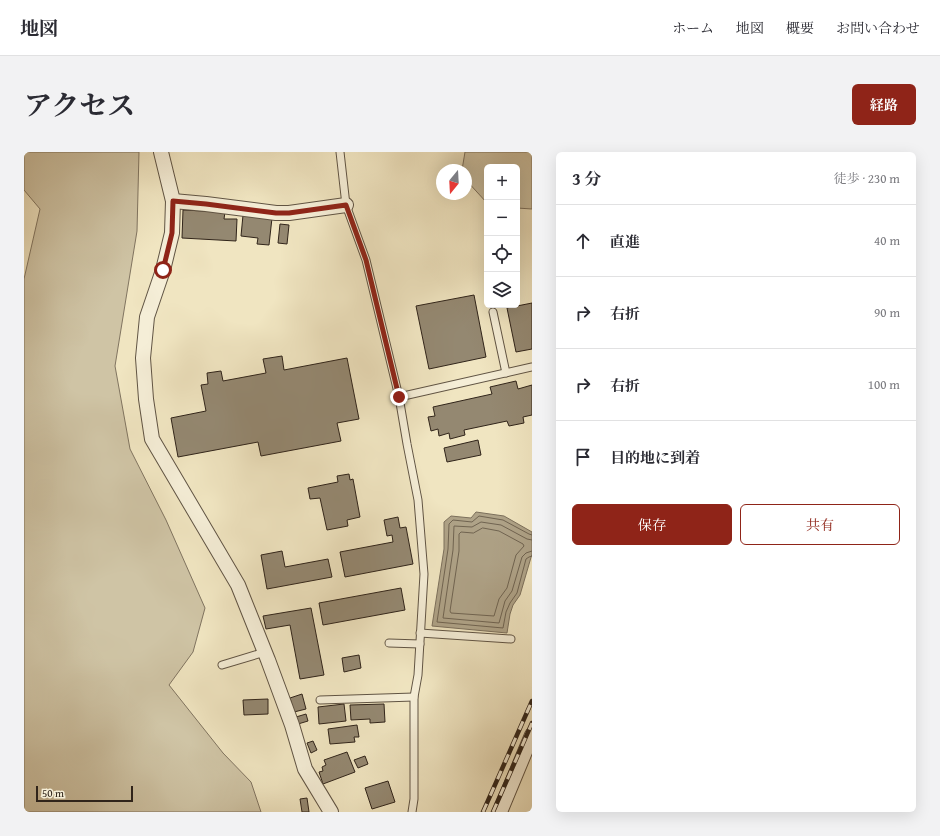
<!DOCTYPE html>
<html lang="ja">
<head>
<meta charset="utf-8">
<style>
  :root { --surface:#fff; --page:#f2f2f3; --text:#2b2b33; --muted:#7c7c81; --line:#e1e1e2; --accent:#8f2418 }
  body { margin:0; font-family:"Gentium Book Plus","Noto Serif JP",serif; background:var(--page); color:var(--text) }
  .controls { position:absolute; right:12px; top:12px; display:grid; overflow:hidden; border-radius:6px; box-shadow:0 4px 16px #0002 }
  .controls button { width:36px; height:36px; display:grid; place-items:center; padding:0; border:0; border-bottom:1px solid var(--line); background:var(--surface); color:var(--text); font:20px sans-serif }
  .compass { position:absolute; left:412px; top:12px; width:36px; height:36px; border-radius:50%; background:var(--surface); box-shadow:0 4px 16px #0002; rotate:198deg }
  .scale { position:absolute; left:12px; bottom:10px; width:97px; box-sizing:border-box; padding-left:4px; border:2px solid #30241a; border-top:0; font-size:11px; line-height:14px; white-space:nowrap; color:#30241a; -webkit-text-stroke:3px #f5eed7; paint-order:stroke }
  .stop { position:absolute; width:12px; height:12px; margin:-9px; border:3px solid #8f2418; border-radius:50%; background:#fff }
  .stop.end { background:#8f2418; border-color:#fff; box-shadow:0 1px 4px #0008 }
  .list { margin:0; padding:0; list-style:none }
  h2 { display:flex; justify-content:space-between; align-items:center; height:52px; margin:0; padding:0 16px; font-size:17px }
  h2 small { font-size:13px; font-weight:400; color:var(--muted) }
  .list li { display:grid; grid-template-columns:26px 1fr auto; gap:12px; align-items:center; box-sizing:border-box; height:72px; padding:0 16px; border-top:1px solid var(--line) }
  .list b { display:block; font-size:15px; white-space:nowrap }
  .list em { font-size:13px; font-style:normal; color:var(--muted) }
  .actions { display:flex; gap:8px; padding:12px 16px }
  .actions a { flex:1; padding:9px 0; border:1px solid var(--accent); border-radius:6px; text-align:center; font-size:14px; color:var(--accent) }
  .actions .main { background:var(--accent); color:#fff }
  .icon { flex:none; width:22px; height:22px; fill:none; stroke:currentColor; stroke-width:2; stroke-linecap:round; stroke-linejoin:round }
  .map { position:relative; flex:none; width:508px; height:660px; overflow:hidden; border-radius:6px }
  header { display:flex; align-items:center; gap:24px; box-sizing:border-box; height:56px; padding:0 20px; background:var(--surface); border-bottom:1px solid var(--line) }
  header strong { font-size:19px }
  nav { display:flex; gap:22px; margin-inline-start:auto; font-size:14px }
  .intro { display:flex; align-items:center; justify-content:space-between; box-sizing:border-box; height:96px; padding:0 24px }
  h1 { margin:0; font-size:28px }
  .button { padding:10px 18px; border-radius:6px; background:var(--accent); color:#fff; font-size:14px; font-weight:700 }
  main { display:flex; gap:24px; padding:0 24px }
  aside { flex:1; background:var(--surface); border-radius:6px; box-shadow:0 4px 16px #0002 }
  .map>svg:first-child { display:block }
  .green { fill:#cfc4a5; stroke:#807460 }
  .water { fill:#afa388; stroke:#7c705c }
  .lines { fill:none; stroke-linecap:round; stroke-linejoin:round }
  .shore { stroke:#706451; stroke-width:1 }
  .building { fill:#948871; stroke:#30241a }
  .service-casing { stroke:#605444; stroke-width:9 }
  .minor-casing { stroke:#605444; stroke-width:16 }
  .service { stroke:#f5eed7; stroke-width:7 }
  .minor { stroke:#f5eed7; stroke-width:14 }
  .rail-casing { stroke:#30241a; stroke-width:4.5 }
  .rail { stroke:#f5eed7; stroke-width:3; stroke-dasharray:9; stroke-linecap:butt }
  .route { stroke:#8f2418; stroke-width:5 }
</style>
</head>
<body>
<header>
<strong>地図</strong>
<nav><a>ホーム</a><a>地図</a><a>概要</a><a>お問い合わせ</a></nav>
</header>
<div class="intro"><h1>アクセス</h1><a class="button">経路</a></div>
<main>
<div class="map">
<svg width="508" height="660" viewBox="0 0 508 660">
  <rect width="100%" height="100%" fill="#f0e5c1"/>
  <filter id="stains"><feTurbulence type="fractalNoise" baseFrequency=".005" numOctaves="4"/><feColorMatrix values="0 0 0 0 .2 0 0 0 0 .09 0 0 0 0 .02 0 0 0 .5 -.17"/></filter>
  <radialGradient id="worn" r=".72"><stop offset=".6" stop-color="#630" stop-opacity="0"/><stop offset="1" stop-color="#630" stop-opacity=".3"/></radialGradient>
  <g class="green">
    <path d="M 0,0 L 115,0 L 113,79 L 91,214 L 106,297 L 142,368 L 181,456 L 169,500 L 145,533 L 199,601 L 227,630 L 237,660 L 0,660 L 0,127 L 16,57 L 0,38 Z"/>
    <path d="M 441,0 L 508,0 L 508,57 L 493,56 L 493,15 L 463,15 L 463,51 L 442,28 L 442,18 L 438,18 Z"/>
  </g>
  <path class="water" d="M 452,360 L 480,364 L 508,380 L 508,402 L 496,443 L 489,453 L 486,462 L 483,481 L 408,474 L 420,397 L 420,370 L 427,364 L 447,366 Z"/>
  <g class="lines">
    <g class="shore">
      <path d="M 459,376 L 475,379 L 499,392 L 500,394 L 492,403 L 483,436 L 475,447 L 470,464 L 427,461 L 426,459 L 435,399 L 435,382 L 437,380 L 449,381 Z"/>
      <path d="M 508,383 L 505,382 L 479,368 L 455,364 L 448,370 L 429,368 L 425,372 L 424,397 L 413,470 L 479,476 L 482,460 L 486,451 L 493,441 L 502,407 L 505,405 L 508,404"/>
      <path d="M 508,388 L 503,387 L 477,373 L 457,370 L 448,375 L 430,374 L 429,398 L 419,466 L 475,471 L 481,449 L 488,439 L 498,405 L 502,401 L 508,399"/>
    </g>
  </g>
  <g class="building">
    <path d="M 159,58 L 201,60 L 200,67 L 213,67 L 212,89 L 158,86 Z"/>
    <path d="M 219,63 L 248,66 L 245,93 L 233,92 L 234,86 L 217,84 Z"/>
    <path d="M 256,72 L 265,73 L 263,92 L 254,91 Z"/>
    <path d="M 450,143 L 462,205 L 405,217 L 392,154 Z"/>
    <path d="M 508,151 L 508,197 L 492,200 L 483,156 Z"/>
    <path d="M 258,204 L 260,218 L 323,206 L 335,267 L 313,271 L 317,289 L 237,304 L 234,290 L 154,305 L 147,266 L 182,259 L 177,233 L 184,232 L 183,221 L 197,219 L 199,229 L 242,221 L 239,207 Z"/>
    <path d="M 492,229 L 494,237 L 508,233 L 508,263 L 499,265 L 500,271 L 485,274 L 483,269 L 440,278 L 441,283 L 426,287 L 425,281 L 415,284 L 414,277 L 407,279 L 404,265 L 411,264 L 409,255 L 468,242 L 466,235 Z"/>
    <path d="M 454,288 L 457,303 L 423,310 L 420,296 Z"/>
    <path d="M 325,322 L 326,328 L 329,327 L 336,365 L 323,368 L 324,374 L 303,378 L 296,346 L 286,347 L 284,336 L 314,330 L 313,324 Z"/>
    <path d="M 374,365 L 376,376 L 382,375 L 389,412 L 321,425 L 316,400 L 369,390 L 368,383 L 363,384 L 360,368 Z"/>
    <path d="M 258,399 L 261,415 L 304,407 L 308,425 L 243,437 L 237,403 Z"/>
    <path d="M 377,436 L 381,458 L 299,473 L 295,451 Z"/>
    <path d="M 287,456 L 300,523 L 276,527 L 266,473 L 242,477 L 239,464 Z"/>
    <path d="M 335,503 L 337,516 L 320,520 L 318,506 Z"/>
    <path d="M 278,542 L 282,557 L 270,560 L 266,546 Z"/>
    <path d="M 244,547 L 244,562 L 220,563 L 219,548 Z"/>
    <path d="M 320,552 L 322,569 L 295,572 L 294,555 Z"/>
    <path d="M 360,552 L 361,570 L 346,571 L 346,567 L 327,568 L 326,553 Z"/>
    <path d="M 282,562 L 284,569 L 274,572 L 272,565 Z"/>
    <path d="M 333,573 L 335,585 L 330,585 L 331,590 L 306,592 L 304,577 Z"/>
    <path d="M 289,589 L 293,598 L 287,601 L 283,591 Z"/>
    <path d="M 323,600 L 331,620 L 299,632 L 295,620 L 299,619 L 298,615 L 302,613 L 300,608 Z"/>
    <path d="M 341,604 L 344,612 L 334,616 L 330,608 Z"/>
    <path d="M 364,629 L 371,650 L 348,657 L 341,636 Z"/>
    <path d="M 283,646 L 285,660 L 278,660 L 276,647 Z"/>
  </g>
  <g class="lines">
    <g class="service-casing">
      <g id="service">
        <path d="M 316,0 L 322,53 L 342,108 L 375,245 L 383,292 L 394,348 L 400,422 L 394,523 L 390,545 L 390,647 L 388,660"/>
        <path d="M 469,160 L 482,221"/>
        <path d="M 375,245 L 508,215"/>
        <path d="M 396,481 L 487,487"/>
        <path d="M 365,491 L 396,492"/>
        <path d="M 198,513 L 241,500"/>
        <path d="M 296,548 L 390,545"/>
      </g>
    </g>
    <g class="minor-casing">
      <g id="minor">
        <path d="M 137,0 L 149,49 L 148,81 L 139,118 L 123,165 L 119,206 L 122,247 L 128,287 L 214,433 L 244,508 L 268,573 L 281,617 L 307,660"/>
        <path d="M 149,49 L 182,52 L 252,61 L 265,61 L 322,53"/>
        <path d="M 476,660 L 508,583"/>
      </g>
    </g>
    <use href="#service" class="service"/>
    <use href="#minor" class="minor"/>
    <g class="rail-casing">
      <g id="rail">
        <path d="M 459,660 L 508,549"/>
        <path d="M 469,660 L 508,571"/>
      </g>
    </g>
    <use href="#rail" class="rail"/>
  </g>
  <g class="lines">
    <path class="route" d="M 139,118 L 148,81 L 149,49 L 182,52 L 252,61 L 265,61 L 322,53 L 342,108 L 375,245"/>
  </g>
  <rect width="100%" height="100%" filter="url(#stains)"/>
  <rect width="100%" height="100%" fill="url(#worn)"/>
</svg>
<div class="controls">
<button>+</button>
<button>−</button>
<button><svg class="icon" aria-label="locate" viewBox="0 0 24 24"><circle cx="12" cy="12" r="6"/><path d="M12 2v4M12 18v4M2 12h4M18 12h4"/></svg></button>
<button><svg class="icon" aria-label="layers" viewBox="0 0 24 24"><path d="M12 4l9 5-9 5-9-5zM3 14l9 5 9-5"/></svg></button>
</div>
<svg class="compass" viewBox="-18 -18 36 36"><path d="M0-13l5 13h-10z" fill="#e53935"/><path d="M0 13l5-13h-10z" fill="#7c7c81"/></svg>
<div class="scale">50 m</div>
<div class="stop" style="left:139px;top:118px"></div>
<div class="stop end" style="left:375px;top:245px"></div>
</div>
<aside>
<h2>3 分<small>徒歩 · 230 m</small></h2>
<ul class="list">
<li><svg class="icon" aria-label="ahead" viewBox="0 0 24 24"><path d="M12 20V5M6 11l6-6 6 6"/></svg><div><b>直進</b></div><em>40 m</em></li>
<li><svg class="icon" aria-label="right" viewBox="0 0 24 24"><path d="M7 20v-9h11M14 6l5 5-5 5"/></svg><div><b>右折</b></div><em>90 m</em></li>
<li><svg class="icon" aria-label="right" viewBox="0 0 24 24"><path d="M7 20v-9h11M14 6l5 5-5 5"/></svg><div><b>右折</b></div><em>100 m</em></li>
<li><svg class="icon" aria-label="arrive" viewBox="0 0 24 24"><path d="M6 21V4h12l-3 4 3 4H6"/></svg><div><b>目的地に到着</b></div></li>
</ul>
<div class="actions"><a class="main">保存</a><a>共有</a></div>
</aside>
</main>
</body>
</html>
